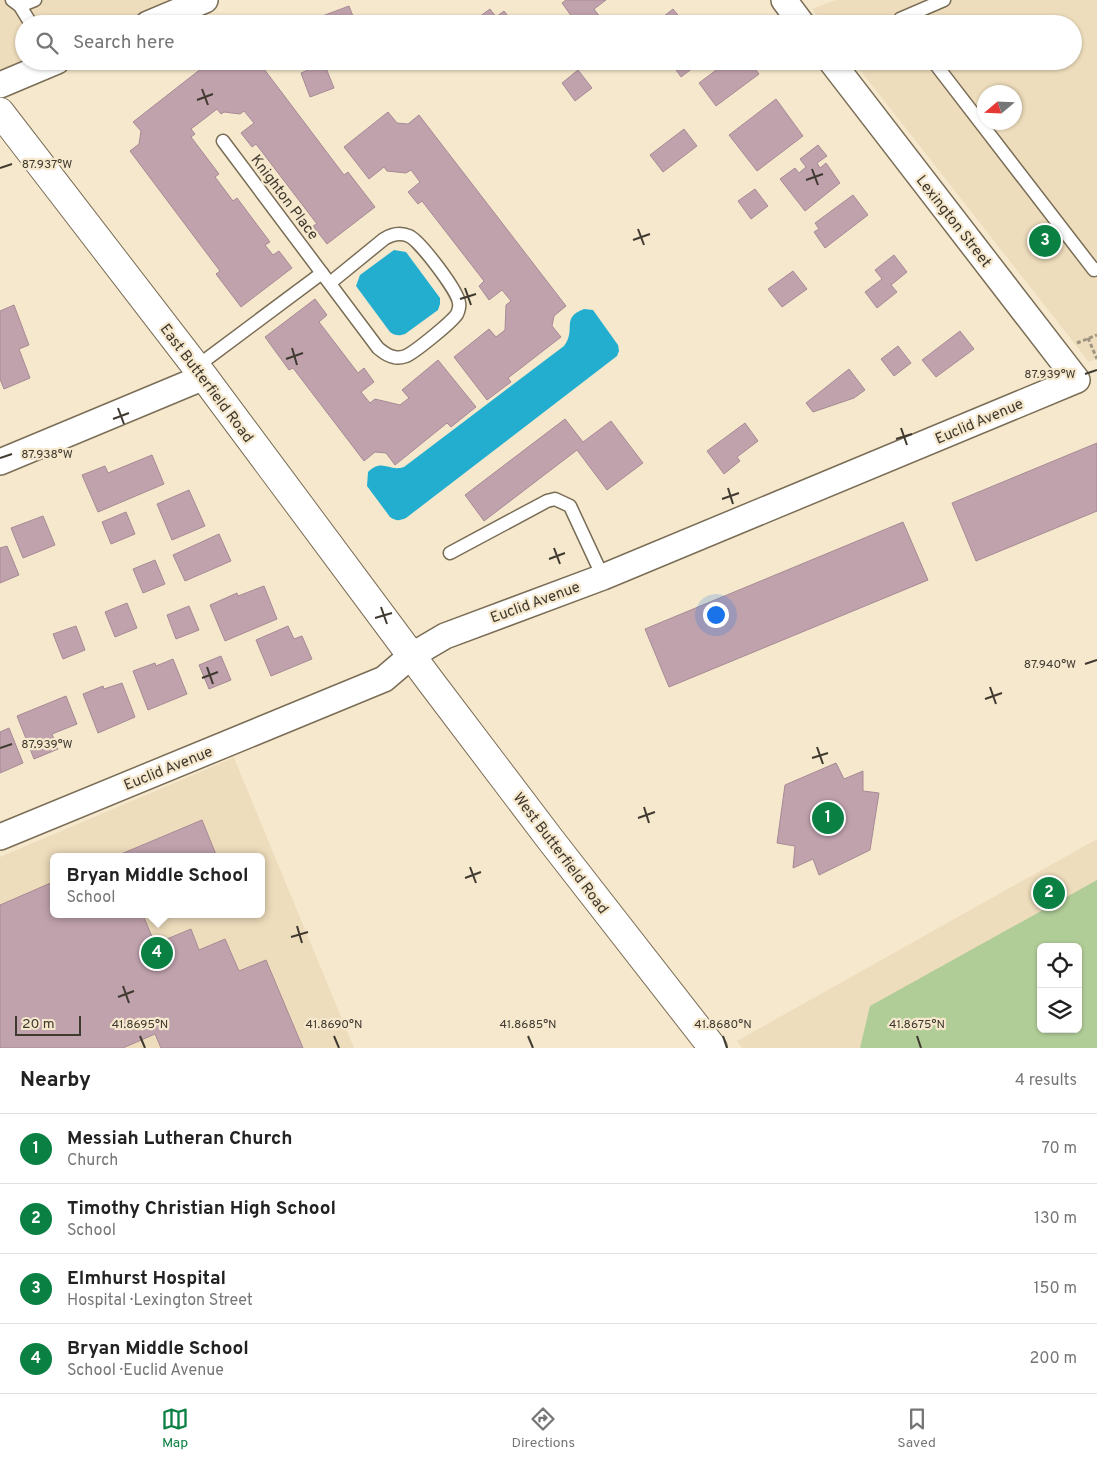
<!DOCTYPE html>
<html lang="en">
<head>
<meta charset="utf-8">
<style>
  :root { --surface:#fff; --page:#f6f6f6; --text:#222; --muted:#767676; --line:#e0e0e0; --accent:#0b8043 }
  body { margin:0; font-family:Overpass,sans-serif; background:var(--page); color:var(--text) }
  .controls { position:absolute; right:15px; bottom:15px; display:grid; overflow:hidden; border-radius:8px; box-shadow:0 1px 4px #0004 }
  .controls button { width:45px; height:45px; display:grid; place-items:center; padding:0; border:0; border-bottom:1px solid var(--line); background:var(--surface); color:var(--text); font:25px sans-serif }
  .compass { position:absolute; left:977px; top:85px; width:45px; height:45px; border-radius:50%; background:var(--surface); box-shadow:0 1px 4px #0004; rotate:251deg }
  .scale { position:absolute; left:15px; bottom:12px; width:66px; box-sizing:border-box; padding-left:5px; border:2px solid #3f392f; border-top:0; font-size:14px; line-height:18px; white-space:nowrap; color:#3f392f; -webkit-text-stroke:4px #f6e8cd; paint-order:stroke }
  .you { position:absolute; left:715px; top:614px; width:18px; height:18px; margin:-12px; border:4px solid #fff; border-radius:50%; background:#1a73e8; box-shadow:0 0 0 8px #1a73e833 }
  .badge { display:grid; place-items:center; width:32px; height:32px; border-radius:50%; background:var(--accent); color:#fff; font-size:16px; font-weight:700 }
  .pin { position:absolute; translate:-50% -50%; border:2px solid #fff; box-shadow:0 1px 5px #0006 }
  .popup { position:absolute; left:50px; top:853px; width:215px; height:65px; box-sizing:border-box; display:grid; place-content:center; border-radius:8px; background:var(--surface); filter:drop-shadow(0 1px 4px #0005); font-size:16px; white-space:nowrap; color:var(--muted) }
  .popup b { font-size:19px; color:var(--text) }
  .popup::after { content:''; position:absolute; left:50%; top:100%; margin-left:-10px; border:10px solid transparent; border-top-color:var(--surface) }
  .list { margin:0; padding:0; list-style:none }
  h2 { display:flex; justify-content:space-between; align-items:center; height:65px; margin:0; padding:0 20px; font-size:21px }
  h2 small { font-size:16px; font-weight:400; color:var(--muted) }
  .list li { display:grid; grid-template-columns:32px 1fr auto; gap:15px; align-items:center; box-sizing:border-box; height:70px; padding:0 20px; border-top:1px solid var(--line) }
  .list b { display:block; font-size:19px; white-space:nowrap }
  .list p { margin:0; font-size:16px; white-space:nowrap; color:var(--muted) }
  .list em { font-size:16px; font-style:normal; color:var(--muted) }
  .icon { flex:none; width:28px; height:28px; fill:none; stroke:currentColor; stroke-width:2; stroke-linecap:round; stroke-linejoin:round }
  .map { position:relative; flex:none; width:1097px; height:1048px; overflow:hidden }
  .search { position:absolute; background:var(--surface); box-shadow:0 1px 4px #0004; left:15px; right:15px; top:15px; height:55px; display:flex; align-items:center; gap:12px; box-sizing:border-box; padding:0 18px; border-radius:28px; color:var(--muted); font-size:19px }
  .sheet { height:345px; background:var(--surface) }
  nav { display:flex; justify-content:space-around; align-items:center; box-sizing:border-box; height:70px; border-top:1px solid var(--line); background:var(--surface); font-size:14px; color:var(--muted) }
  nav a { display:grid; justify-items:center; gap:2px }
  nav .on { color:var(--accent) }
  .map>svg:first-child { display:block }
  .built { fill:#eeddbc; fill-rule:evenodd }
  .green { fill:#b0cd97; fill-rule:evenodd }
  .water { fill:#23aecf }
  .building { fill:#c0a2ad; stroke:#a78a95 }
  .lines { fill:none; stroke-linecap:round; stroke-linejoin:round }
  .service-casing { stroke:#7a6d56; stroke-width:15 }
  .minor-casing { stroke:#7a6d56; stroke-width:28 }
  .secondary-casing { stroke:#7a6d56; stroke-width:30 }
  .path { stroke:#9e9481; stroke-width:3; stroke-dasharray:4 2.5; stroke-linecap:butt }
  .service { stroke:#fff; stroke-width:12 }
  .minor { stroke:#fff; stroke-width:25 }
  .secondary { stroke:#fff; stroke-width:28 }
  .ticks { fill:none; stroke:#3f392f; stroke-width:2 }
  .labels { text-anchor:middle; stroke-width:4.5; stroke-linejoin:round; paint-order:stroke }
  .street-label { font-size:15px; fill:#3f392f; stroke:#f6e8cd }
  .ticks-label { font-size:12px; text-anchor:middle; fill:#3f392f; stroke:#f6e8cd; stroke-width:4.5; stroke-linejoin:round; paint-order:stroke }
</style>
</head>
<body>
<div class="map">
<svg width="1097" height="1048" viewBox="0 0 1097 1048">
  <rect width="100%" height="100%" fill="#f6e8cd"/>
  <g class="built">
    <path d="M 0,0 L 180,0 L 121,24 L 24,24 L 24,61 L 27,61 L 0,72 Z"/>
    <path d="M 836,0 L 1097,0 L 1097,359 L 1089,362 L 853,61 L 1073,61 L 1073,24 L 824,24 L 812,9 ZM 984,92 L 1014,92 L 1014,122 L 984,122 Z"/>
    <path d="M 227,741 L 354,1048 L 0,1048 L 0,857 L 233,758 ZM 53,857 L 261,857 L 261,914 L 53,914 Z"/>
    <path d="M 1097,839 L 1097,1048 L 742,1048 L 737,1041 ZM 1041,947 L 1078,947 L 1078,1029 L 1041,1029 Z"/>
  </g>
  <path class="green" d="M 1097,880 L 1097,1048 L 860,1048 L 870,1006 ZM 1041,947 L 1078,947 L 1078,1029 L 1041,1029 Z"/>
  <g class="water">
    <path d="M 394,250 L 406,252 L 440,298 L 440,304 L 438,310 L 405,334 C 399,336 395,336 390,332 L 356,286 L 360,275 Z"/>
    <path d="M 584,309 L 593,310 L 618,345 L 619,351 L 617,356 L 406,518 C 399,521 396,521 390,517 L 367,486 L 368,472 C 383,458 388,472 404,467 L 564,346 C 577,329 560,318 584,309 Z"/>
  </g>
  <g class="building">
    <path d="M 566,0 L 606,0 L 594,9 L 605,24 L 577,24 L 562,3 Z"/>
    <path d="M 349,6 L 356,24 L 319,24 L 317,18 Z"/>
    <path d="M 490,9 L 496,17 L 504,11 L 512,21 L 509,24 L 473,24 L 472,22 Z"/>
    <path d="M 673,9 L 681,19 L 684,17 L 688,24 L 654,24 Z"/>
    <path d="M 716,15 L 723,24 L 704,24 Z"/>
    <path d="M 211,61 L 231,61 L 232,63 L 241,65 L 247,61 L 258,61 L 344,175 L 348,172 L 375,207 L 327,244 L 313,226 L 317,224 L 256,144 L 252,147 L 241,133 L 254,123 L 244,111 L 240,114 L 224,112 L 221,114 L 217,109 L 191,129 L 195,134 L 191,137 L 219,174 L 215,177 L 233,201 L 237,198 L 270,242 L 265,245 L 273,255 L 279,251 L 292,268 L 241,307 L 216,274 L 220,271 L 130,151 L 139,144 L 141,131 L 133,122 Z"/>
    <path d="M 670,61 L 702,61 L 681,77 Z"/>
    <path d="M 728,61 L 749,61 L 759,74 L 716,106 L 699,83 Z"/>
    <path d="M 324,63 L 334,88 L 310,97 L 301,73 Z"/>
    <path d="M 578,70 L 592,88 L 575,101 L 562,83 Z"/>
    <path d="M 776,99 L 803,136 L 757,171 L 729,135 Z"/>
    <path d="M 388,112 L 397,123 L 408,124 L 419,115 L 566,306 L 554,316 L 552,326 L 561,337 L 508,378 L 511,382 L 487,400 L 454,357 L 489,329 L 496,337 L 505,330 L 506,305 L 511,301 L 502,290 L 489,300 L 479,286 L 484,281 L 422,201 L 418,204 L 408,192 L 420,182 L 411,170 L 406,173 L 387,171 L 384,167 L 369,179 L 344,147 Z"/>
    <path d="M 684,129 L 697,146 L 663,172 L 650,155 Z"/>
    <path d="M 818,145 L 827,156 L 817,163 L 820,168 L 826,163 L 840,183 L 805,211 L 780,179 L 795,168 L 799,173 L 806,167 L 800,159 Z"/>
    <path d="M 755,189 L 768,206 L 751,219 L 738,201 Z"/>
    <path d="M 853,195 L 868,215 L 825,248 L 814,232 L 819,229 L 815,223 Z"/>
    <path d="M 894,255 L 907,272 L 891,285 L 897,292 L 877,308 L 865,292 L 882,279 L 875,270 Z"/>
    <path d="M 793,271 L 807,289 L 782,307 L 768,289 Z"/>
    <path d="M 315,299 L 327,315 L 319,322 L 358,373 L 364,368 L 374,382 L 361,392 L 370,403 L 375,399 L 400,405 L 409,398 L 402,390 L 438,360 L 476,407 L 451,427 L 447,423 L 395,465 L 386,453 L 375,452 L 364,461 L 293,368 L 289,370 L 265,337 Z"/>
    <path d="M 14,305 L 29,345 L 19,349 L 30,378 L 4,389 L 0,379 L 0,311 Z"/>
    <path d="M 960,331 L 974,349 L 936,377 L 922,360 Z"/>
    <path d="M 898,346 L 911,363 L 894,376 L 881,359 Z"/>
    <path d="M 849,369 L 865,390 L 854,398 L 813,412 L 806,403 Z"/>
    <path d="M 565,419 L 583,442 L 611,421 L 643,463 L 607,490 L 577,450 L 484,521 L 465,495 Z"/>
    <path d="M 745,423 L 758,441 L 737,457 L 740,461 L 724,474 L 707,451 Z"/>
    <path d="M 1097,443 L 1097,511 L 976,561 L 952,503 Z"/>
    <path d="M 152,455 L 164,484 L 98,512 L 82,475 L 105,466 L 108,473 Z"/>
    <path d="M 189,490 L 205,526 L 172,540 L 157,504 Z"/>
    <path d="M 126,512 L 135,534 L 111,544 L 102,522 Z"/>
    <path d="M 43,516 L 55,545 L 23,558 L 11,528 Z"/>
    <path d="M 903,522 L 928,580 L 669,687 L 645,629 Z"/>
    <path d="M 219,534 L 231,561 L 185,581 L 173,555 Z"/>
    <path d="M 7,546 L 19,575 L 0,583 L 0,548 Z"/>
    <path d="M 155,560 L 165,584 L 143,593 L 133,569 Z"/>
    <path d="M 264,586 L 277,619 L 225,641 L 210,605 L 237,593 L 238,596 Z"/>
    <path d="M 127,603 L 137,628 L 115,637 L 105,612 Z"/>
    <path d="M 189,606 L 199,630 L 176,639 L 167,615 Z"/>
    <path d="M 76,626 L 85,650 L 63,659 L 53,634 Z"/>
    <path d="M 288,626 L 294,639 L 302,636 L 312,659 L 271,676 L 256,640 Z"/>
    <path d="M 221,656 L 231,680 L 209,689 L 199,665 Z"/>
    <path d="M 173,659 L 187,694 L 148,710 L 133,671 L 155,663 L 156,666 Z"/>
    <path d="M 122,683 L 135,717 L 98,733 L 83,694 L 103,686 L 104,689 Z"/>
    <path d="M 66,696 L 77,724 L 52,734 L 58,749 L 34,759 L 17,716 Z"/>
    <path d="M 9,728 L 23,763 L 0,773 L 0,732 Z"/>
    <path d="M 836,763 L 844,779 L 863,771 L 863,791 L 879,793 L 870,850 L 819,875 L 813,859 L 793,868 L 795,846 L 777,843 L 785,785 Z"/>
    <path d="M 202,820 L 217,857 L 114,857 Z"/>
    <path d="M 53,882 L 53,914 L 145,914 L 143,915 L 155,944 L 191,929 L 199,950 L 225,939 L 239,971 L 266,960 L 303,1048 L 161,1048 L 155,1034 L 123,1048 L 0,1048 L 0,905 Z"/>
  </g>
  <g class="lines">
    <g class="service-casing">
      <g id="service">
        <path d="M 12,0 L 20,6 L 31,24"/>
        <path d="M 20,6 L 35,0"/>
        <path d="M 904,24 L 900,19 L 944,0"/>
        <path d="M 933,61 L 1094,270 L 1097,269"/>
        <path d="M 223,141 L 378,348 C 383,352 387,356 394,357 C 397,358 403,357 406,356 C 415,352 452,322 457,314 C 458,312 460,306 459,303 C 458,291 420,241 409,236 C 400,232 392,234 384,239 L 330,283"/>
        <path d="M 196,367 L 322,273"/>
        <path d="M 450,553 L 547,501 L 555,499 L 570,506 L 603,577"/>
      </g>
    </g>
    <g class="minor-casing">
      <g id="minor">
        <path d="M 784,0 L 802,24"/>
        <path d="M 148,24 L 205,0"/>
        <path d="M 0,85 L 57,61"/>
        <path d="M 0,462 L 204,377"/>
        <path d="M 0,837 L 384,679 L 411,656 L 445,636 L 603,577 L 1077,380 L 831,61"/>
      </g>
    </g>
    <g class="secondary-casing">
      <path id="secondary" d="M 0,112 L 204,377 L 431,682 L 550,839 L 713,1048"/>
    </g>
    <g class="path">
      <path d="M 1088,338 L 1097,359"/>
      <path d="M 1077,343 L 1097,335"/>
    </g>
    <use href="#service" class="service"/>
    <use href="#minor" class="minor"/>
    <use href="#secondary" class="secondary"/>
  </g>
  <path class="ticks" d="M 202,89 L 208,105M 197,100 L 213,94M 0,168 L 12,164M 812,169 L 818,185M 806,180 L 823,174M 638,229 L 644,245M 633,240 L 650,234M 465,288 L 471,305M 460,299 L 476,294M 292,348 L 297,365M 286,359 L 303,353M 1085,374 L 1097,370M 118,408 L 124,424M 113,419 L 129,413M 901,428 L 907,445M 896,439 L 912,434M 0,458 L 12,454M 728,488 L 733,504M 722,499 L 739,493M 554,548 L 560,564M 549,559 L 565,553M 381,607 L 387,624M 375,618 L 392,613M 1085,664 L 1097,660M 207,667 L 213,684M 202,678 L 218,672M 990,687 L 996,704M 985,699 L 1002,693M 817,747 L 823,764M 0,748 L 12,744M 812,758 L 828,753M 644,807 L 649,823M 638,818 L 655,812M 470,867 L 476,883M 465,878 L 481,872M 297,926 L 302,943M 291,937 L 308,932M 123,986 L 129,1003M 118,997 L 134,991M 140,1036 L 145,1048M 334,1036 L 339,1048M 528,1036 L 533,1048M 723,1036 L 727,1048M 917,1036 L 921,1048"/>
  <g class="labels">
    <g class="street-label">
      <text transform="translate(285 197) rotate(53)" y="5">Knighton Place</text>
      <text transform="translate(954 221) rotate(52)" y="5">Lexington Street</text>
      <text transform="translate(207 383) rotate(53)" y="5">East Butterfield Road</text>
      <text transform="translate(979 421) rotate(-23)" y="5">Euclid Avenue</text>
      <text transform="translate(535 602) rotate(-20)" y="5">Euclid Avenue</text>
      <text transform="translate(168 768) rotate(-22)" y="5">Euclid Avenue</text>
      <text transform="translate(561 853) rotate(53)" y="5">West Butterfield Road</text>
    </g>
  </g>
  <g class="ticks-label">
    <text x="47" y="168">87.937°W</text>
    <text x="1050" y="378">87.939°W</text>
    <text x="47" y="458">87.938°W</text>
    <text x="1050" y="668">87.940°W</text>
    <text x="47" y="748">87.939°W</text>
    <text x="140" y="1028">41.8695°N</text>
    <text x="334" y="1028">41.8690°N</text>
    <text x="528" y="1028">41.8685°N</text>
    <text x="723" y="1028">41.8680°N</text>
    <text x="917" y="1028">41.8675°N</text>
  </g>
</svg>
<div class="controls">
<button><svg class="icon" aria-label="locate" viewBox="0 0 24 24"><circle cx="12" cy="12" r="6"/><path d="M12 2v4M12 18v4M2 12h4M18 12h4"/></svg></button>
<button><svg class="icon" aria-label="layers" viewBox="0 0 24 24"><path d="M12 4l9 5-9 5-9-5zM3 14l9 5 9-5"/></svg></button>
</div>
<svg class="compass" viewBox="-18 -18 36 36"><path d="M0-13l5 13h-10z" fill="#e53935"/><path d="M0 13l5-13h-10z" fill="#767676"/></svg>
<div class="scale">20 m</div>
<div class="you"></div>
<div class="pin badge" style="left:828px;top:818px">1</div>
<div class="pin badge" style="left:1049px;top:893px">2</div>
<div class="pin badge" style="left:1045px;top:241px">3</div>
<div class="pin badge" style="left:157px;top:953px">4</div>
<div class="popup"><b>Bryan Middle School</b>School</div>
<div class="search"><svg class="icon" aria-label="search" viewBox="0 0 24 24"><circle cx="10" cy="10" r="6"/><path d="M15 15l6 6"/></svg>Search here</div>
</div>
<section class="sheet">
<h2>Nearby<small>4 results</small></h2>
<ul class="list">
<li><span class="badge">1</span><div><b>Messiah Lutheran Church</b><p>Church</p></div><em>70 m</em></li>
<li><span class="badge">2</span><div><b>Timothy Christian High School</b><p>School</p></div><em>130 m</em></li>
<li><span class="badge">3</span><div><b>Elmhurst Hospital</b><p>Hospital · Lexington Street</p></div><em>150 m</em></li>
<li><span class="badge">4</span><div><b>Bryan Middle School</b><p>School · Euclid Avenue</p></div><em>200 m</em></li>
</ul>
</section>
<nav>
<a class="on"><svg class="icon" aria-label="map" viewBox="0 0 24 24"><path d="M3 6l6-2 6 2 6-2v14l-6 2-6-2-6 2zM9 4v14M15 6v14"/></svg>Map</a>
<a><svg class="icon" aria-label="directions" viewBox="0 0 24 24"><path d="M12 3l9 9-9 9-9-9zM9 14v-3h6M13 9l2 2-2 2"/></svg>Directions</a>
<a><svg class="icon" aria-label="saved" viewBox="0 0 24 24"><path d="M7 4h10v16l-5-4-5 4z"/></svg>Saved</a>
</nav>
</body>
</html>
